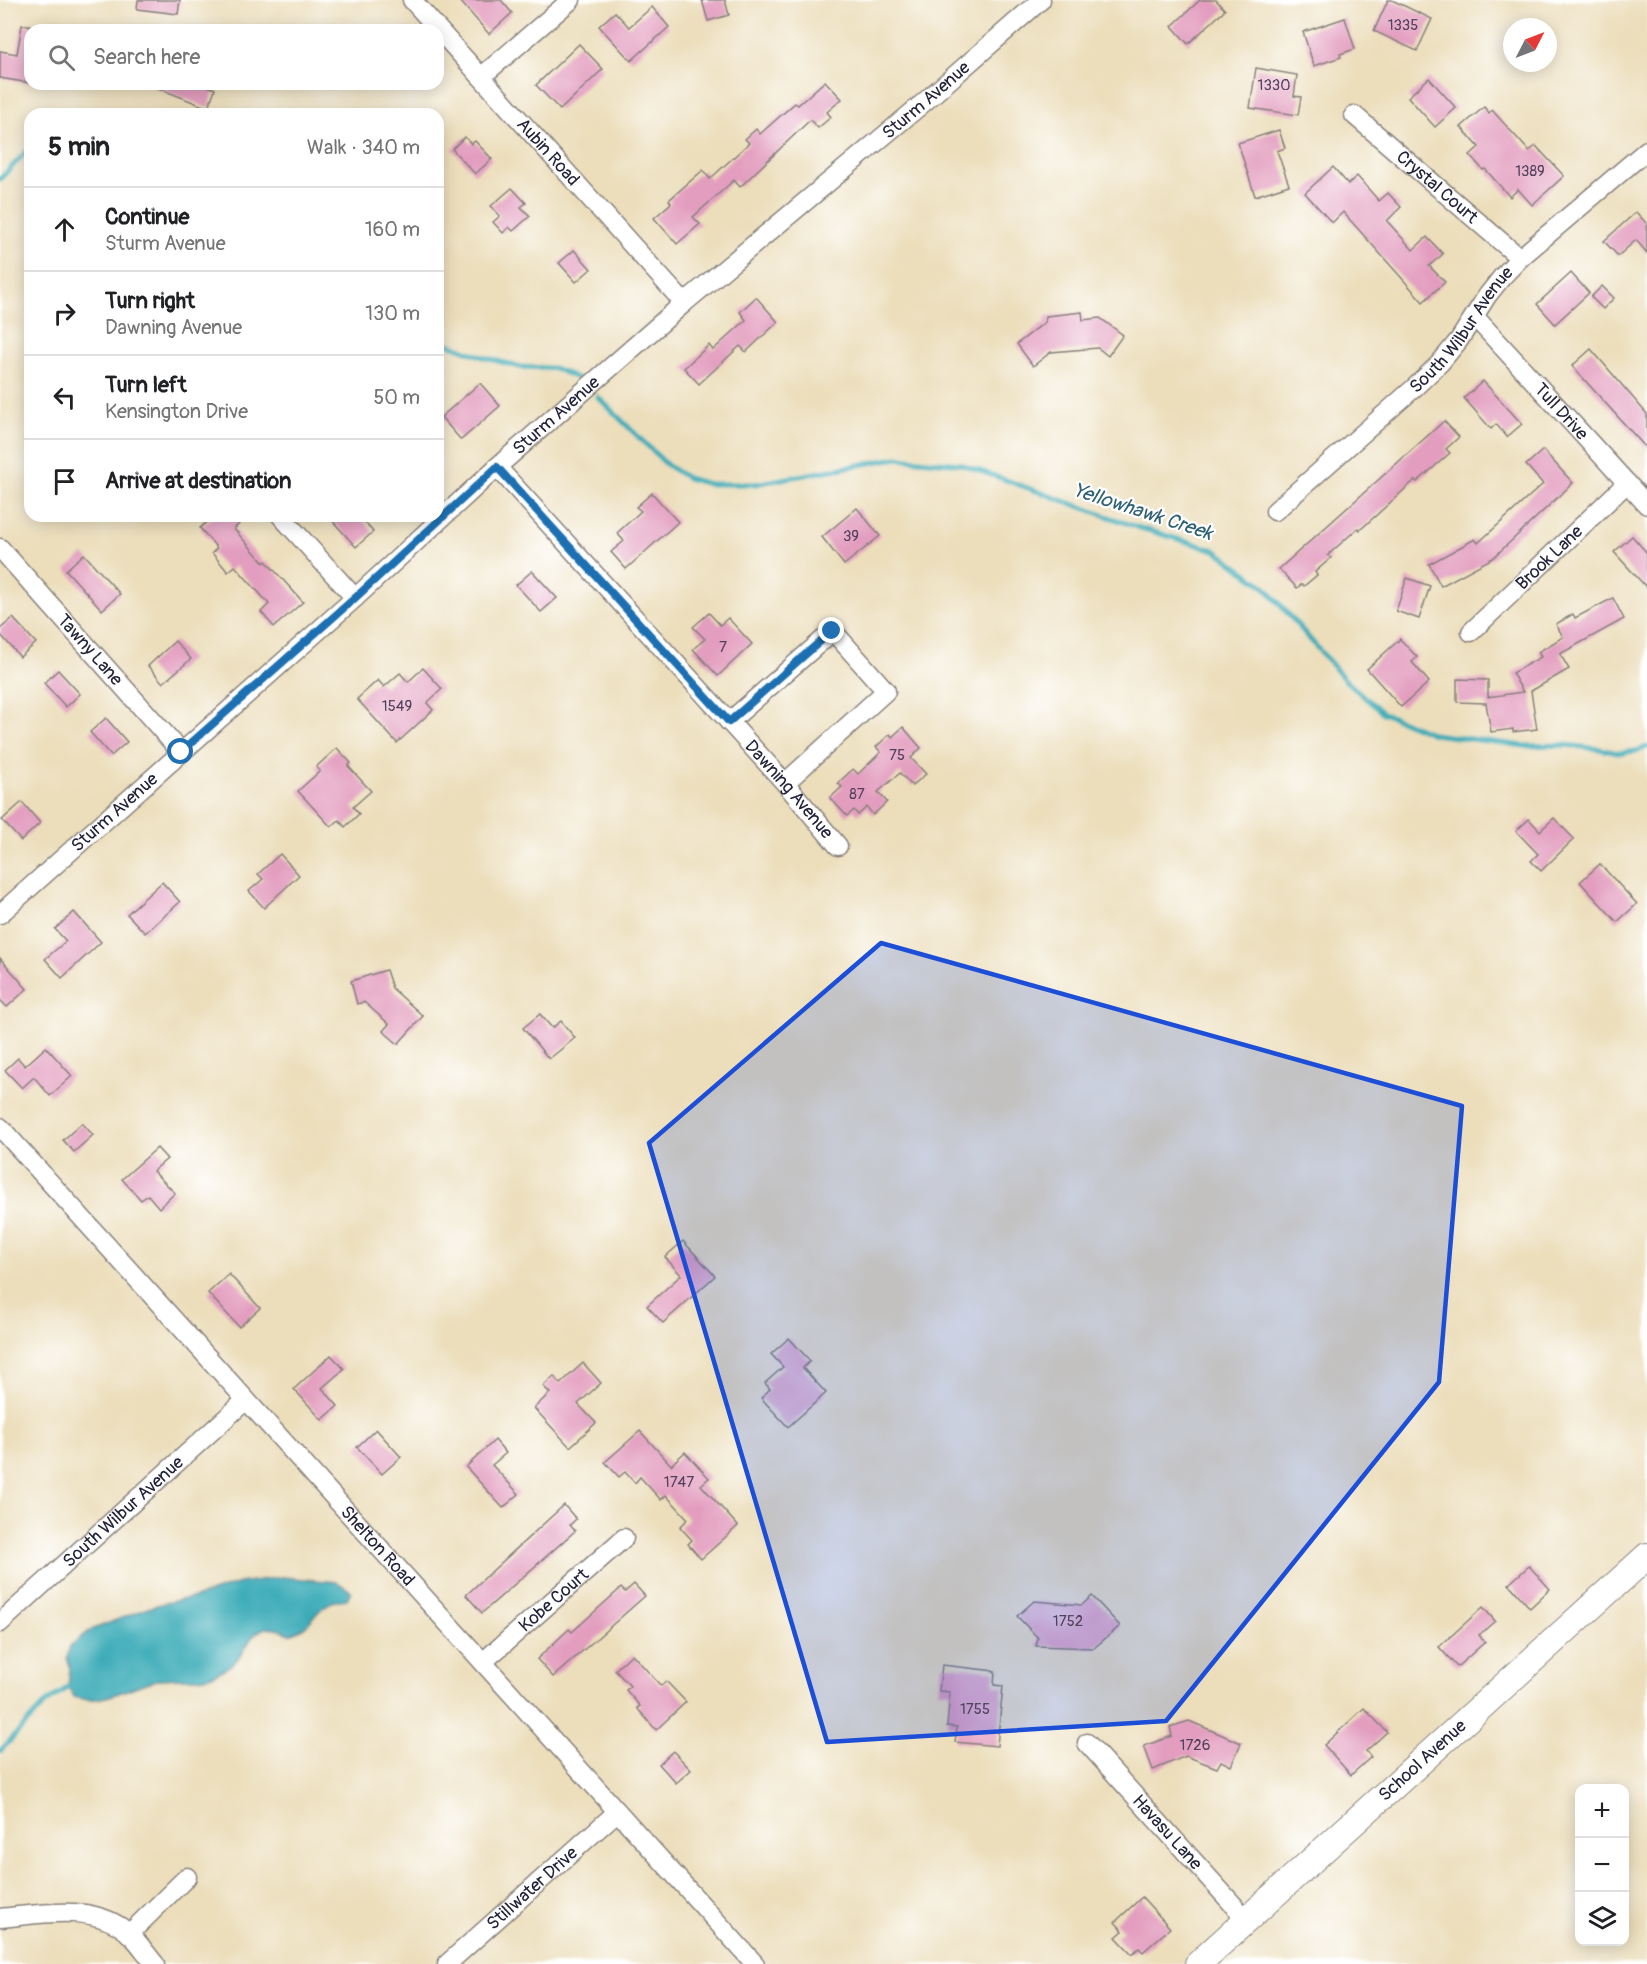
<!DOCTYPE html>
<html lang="en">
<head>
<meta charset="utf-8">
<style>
  :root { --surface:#fff; --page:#f6f6f6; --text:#202124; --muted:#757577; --line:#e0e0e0 }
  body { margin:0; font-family:Pangolin,sans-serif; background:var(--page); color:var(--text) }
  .controls { position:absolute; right:18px; bottom:18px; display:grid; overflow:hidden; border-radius:12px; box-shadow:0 3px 15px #0003 }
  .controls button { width:54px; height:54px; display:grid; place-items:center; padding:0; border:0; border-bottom:2px solid var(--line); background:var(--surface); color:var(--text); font:30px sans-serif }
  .compass { position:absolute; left:1503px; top:18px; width:54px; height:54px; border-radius:50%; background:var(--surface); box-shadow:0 3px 15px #0003; rotate:48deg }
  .stop { position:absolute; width:18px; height:18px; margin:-14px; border:4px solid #1f6fb2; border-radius:50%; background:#fff }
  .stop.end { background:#1f6fb2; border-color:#fff; box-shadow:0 2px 6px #0008 }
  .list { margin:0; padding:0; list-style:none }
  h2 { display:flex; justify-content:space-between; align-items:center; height:78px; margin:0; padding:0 24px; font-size:26px }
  h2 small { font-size:20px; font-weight:400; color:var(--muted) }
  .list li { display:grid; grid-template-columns:39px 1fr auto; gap:18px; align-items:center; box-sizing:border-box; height:84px; padding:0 24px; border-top:2px solid var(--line) }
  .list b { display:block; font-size:22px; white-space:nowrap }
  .list p { margin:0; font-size:20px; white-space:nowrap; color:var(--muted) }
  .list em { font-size:20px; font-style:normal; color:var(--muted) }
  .icon { flex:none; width:33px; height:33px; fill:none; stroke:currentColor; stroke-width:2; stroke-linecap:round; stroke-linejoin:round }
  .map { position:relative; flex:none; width:1647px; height:1964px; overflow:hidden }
  .search { position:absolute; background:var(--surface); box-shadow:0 3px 15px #0003; left:24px; top:24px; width:420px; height:66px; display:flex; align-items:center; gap:15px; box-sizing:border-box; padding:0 21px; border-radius:18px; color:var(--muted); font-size:22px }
  .panel { position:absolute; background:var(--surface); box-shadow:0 3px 15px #0003; left:24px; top:108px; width:420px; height:414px; border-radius:18px }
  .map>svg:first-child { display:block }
  .water { fill:#3aabb7; stroke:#2e6679; stroke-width:1.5 }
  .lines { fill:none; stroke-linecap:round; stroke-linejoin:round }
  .stream { stroke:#3aabb7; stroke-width:5 }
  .building { fill:#e39ebf }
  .street-casing { stroke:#87807b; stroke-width:21 }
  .secondary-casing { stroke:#87807b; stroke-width:28 }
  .street { stroke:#fff; stroke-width:18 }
  .secondary { stroke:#fff; stroke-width:26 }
  .route { stroke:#1f6fb2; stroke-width:8 }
  .marked { fill:#1d4ed8; fill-opacity:0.2; stroke:#1d4ed8; stroke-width:4.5; stroke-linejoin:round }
  .labels { text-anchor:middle; stroke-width:4.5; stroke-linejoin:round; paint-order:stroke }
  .number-label { font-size:15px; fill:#52415c }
  .street-label { font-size:18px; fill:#22223b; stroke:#fff }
  .water-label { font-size:20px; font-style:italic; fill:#2d6073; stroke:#fff }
</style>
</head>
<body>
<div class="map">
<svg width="1647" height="1964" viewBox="0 0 1647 1964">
  <rect width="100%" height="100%" fill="#fff"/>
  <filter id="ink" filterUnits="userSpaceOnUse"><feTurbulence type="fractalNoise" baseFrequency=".0167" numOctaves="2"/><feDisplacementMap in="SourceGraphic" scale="12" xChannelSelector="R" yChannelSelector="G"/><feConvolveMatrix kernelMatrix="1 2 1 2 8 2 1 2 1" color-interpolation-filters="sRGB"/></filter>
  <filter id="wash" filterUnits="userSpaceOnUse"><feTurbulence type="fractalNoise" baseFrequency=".008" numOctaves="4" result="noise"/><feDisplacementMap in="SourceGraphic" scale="24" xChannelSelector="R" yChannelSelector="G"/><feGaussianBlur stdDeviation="1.35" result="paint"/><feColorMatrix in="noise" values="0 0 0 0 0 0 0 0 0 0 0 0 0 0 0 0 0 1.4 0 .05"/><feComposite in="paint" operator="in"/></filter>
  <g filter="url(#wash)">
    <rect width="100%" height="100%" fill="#ecdebb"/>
    <path class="water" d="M 282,1577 L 337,1582 L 351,1591 L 347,1599 C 312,1601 317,1628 289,1634 C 282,1630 273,1625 263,1629 C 251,1634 247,1647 240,1656 C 235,1663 225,1669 217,1673 C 201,1681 181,1677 163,1679 C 133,1683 104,1707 74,1697 L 68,1687 L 70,1667 L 67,1658 L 70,1646 L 91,1630 L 142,1610 L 164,1603 L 197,1597 L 239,1583 Z"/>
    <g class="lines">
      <g class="stream">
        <path d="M 0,179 L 30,148"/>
        <path d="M 438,340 L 483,357 L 520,367 L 554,368 L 577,378"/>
        <path d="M 598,397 L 667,465 L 687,478 L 709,484 L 755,484 L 897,458 L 961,464 L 1137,527 L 1215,550 L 1265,587 L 1345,680 L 1383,713 L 1433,734 L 1524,746 L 1565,745 L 1600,749 L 1618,753 L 1636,751 L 1647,747"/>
        <path d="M 0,1751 L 45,1704 L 68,1687"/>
      </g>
    </g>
    <g id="blocks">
      <g class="building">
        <path d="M 138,0 L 180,0 L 178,14 L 137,9 Z"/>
        <path d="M 459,0 L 501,0 L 512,13 L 489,34 Z"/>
        <path d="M 702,0 L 725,0 L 729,15 L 708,21 Z"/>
        <path d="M 1200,0 L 1216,0 L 1225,10 L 1188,44 L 1172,26 Z"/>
        <path d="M 1388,0 L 1392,0 L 1432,19 L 1417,51 L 1374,31 Z"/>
        <path d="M 652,7 L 669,27 L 631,61 L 599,26 L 615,12 L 629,27 Z"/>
        <path d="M 1345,18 L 1355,49 L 1340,54 L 1341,57 L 1314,66 L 1303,32 Z"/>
        <path d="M 22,25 L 30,25 L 30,83 L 0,78 L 0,51 L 17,54 Z"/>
        <path d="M 579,44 L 603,69 L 560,110 L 536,85 Z"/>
        <path d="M 1256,68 L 1297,75 L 1294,96 L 1301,97 L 1298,115 L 1250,108 Z"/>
        <path d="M 1429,78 L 1456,108 L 1435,127 L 1408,97 Z"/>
        <path d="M 825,81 L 842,99 L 827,112 L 831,117 L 818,128 L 810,120 L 740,187 L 734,180 L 693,217 L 700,224 L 677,244 L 654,218 L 671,203 L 669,200 L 703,170 L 710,179 L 749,143 L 745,139 L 756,129 L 760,134 L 795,103 L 798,105 Z"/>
        <path d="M 148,84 L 203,84 L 215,89 L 208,108 Z"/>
        <path d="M 1484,107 L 1489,113 L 1492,110 L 1529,151 L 1536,146 L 1564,176 L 1532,205 L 1518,189 L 1510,197 L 1485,169 L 1483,170 L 1470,155 L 1479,147 L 1461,127 Z"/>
        <path d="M 1279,130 L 1285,148 L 1277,151 L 1289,185 L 1255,196 L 1238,143 Z"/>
        <path d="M 465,137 L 471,144 L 475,141 L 492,159 L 475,174 L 452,149 Z"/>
        <path d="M 1333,167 L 1348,184 L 1357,176 L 1379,201 L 1388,193 L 1401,207 L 1387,221 L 1413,250 L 1427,237 L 1443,254 L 1429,266 L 1445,282 L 1423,302 L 1343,212 L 1332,223 L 1305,193 Z"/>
        <path d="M 512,188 L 526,203 L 521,207 L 530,216 L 513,231 L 509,227 L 503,233 L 493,222 L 500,216 L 491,206 Z"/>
        <path d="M 1636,212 L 1647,224 L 1647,253 L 1636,240 L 1618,256 L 1604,241 Z"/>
        <path d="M 574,250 L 591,269 L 576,282 L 559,263 Z"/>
        <path d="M 1571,273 L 1589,293 L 1555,324 L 1537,304 Z"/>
        <path d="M 1602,286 L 1614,298 L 1603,309 L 1591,297 Z"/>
        <path d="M 756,297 L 778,322 L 746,352 L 740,346 L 699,384 L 684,368 L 709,345 L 713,350 L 746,320 L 740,312 Z"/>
        <path d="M 1082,312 L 1083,320 L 1100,318 L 1123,335 L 1108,356 L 1098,348 L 1051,352 L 1033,366 L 1017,344 L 1045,322 L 1046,316 Z"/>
        <path d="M 1591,349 L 1647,414 L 1647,449 L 1572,366 Z"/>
        <path d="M 1483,381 L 1522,424 L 1507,437 L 1496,424 L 1491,429 L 1464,398 Z"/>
        <path d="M 480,383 L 500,406 L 461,440 L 441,417 Z"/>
        <path d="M 1444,421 L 1459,437 L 1446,449 L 1450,453 L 1417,482 L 1415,480 L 1360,530 L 1358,528 L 1328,555 L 1331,558 L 1315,572 L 1317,575 L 1304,586 L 1302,584 L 1297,588 L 1279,569 Z"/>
        <path d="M 1543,450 L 1573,483 L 1493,558 L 1441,586 L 1429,564 L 1475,539 L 1478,543 L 1543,484 L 1526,465 Z"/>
        <path d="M 652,493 L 678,522 L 626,569 L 611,552 L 624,541 L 617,533 L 641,511 L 636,507 Z"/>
        <path d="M 857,508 L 880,536 L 844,565 L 822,537 Z"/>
        <path d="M 213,516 L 232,516 L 239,524 L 234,529 L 264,563 L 266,561 L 303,602 L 274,627 L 261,612 L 269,604 L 235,566 L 228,572 L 212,553 L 217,548 L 200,528 Z"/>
        <path d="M 328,516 L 360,516 L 373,532 L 356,547 Z"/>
        <path d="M 1632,536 L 1647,553 L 1647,588 L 1614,552 Z"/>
        <path d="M 84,554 L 120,594 L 102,610 L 66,570 Z"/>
        <path d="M 532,571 L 557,598 L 541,612 L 516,585 Z"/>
        <path d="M 1407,578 L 1430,586 L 1419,619 L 1396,611 Z"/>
        <path d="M 1613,598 L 1624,619 L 1560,654 L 1569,669 L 1531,691 L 1537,729 L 1513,732 L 1513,729 L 1491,732 L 1486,703 L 1457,702 L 1457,679 L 1488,680 L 1488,697 L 1523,692 L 1512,673 L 1541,657 L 1538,652 L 1563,637 L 1556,624 L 1573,614 L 1575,618 Z"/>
        <path d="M 709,613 L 720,625 L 728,618 L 752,644 L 718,676 L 693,649 L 705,639 L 693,627 Z"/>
        <path d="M 13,618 L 36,643 L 20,657 L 0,634 L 0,629 Z"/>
        <path d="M 1400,639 L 1417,657 L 1412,662 L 1429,682 L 1401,707 L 1367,669 Z"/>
        <path d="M 175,641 L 191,659 L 163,683 L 148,666 Z"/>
        <path d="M 423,668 L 442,689 L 427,703 L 433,710 L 397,743 L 357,699 L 378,680 L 384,687 L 400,673 L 408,682 Z"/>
        <path d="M 58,670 L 80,694 L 66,707 L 44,683 Z"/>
        <path d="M 106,718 L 127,742 L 111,756 L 90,732 Z"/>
        <path d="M 903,727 L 921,748 L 911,758 L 926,774 L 912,786 L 900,773 L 878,792 L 887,802 L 873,815 L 867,807 L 858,815 L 854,810 L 847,816 L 830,798 L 842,787 L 838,783 L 853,769 L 858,774 L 881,752 L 876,747 L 890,734 L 892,737 Z"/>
        <path d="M 337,748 L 351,763 L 348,766 L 371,791 L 353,807 L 359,814 L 345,827 L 339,820 L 331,827 L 298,791 L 320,771 L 316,767 Z"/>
        <path d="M 22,802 L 40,823 L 21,841 L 2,820 Z"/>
        <path d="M 1554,818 L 1574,839 L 1541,871 L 1531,861 L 1538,854 L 1516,831 L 1529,819 L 1540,831 Z"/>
        <path d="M 280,854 L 299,875 L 264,908 L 249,891 L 263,879 L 258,874 Z"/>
        <path d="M 1600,864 L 1637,904 L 1617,922 L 1580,882 Z"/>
        <path d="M 162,882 L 180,902 L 145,933 L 127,914 Z"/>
        <path d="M 74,912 L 101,942 L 62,978 L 45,959 L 66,941 L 55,929 Z"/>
        <path d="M 0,958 L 27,989 L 7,1007 L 0,1000 Z"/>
        <path d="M 386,970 L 392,988 L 423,1016 L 398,1044 L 383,1031 L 389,1024 L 364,1002 L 357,1004 L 351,981 Z"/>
        <path d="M 540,1014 L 552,1028 L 561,1021 L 575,1038 L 549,1059 L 523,1028 Z"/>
        <path d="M 46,1047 L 72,1076 L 50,1096 L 34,1077 L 22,1088 L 5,1070 L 18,1058 L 25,1066 Z"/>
        <path d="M 82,1123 L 93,1135 L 74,1152 L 63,1140 Z"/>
        <path d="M 157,1148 L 167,1159 L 153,1171 L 175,1193 L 159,1208 L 148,1195 L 141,1200 L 122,1179 Z"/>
        <path d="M 683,1241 L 715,1276 L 663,1323 L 647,1306 L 681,1275 L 665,1257 Z"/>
        <path d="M 229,1274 L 260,1308 L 239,1327 L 208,1293 Z"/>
        <path d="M 789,1338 L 810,1361 L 803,1368 L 826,1393 L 788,1427 L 761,1398 L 770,1389 L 765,1383 L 783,1367 L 771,1354 Z"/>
        <path d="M 331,1355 L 344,1369 L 322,1388 L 338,1406 L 322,1420 L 294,1389 Z"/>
        <path d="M 583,1363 L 601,1383 L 578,1404 L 596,1423 L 570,1447 L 534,1408 L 550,1393 L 543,1386 L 554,1376 L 560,1384 Z"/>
        <path d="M 376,1429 L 401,1457 L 382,1474 L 357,1447 Z"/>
        <path d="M 640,1431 L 671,1465 L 685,1452 L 709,1478 L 701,1485 L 738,1526 L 701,1559 L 688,1544 L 692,1540 L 680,1527 L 688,1519 L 666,1495 L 661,1500 L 640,1477 L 635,1483 L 625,1472 L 619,1477 L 605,1462 Z"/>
        <path d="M 495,1440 L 506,1453 L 492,1465 L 519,1494 L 503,1508 L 466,1467 Z"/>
        <path d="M 564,1505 L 576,1519 L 570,1525 L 575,1531 L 482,1613 L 466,1595 Z"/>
        <path d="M 1529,1566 L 1550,1589 L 1530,1608 L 1509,1584 Z"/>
        <path d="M 634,1584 L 645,1596 L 553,1677 L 537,1659 L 569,1629 L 572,1632 L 621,1588 L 625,1592 Z"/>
        <path d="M 1092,1596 L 1120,1626 L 1094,1648 L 1036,1646 L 1038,1638 L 1017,1616 L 1034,1601 L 1082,1605 Z"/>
        <path d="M 1483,1607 L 1495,1621 L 1479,1635 L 1485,1642 L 1457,1667 L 1439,1647 Z"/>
        <path d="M 632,1654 L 661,1686 L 666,1681 L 686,1702 L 656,1730 L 637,1708 L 640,1706 L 626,1690 L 630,1686 L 615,1670 Z"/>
        <path d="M 942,1665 L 995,1671 L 994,1685 L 1003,1686 L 997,1746 L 955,1742 L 957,1727 L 947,1726 L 950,1692 L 939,1691 Z"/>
        <path d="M 1364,1708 L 1387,1732 L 1366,1751 L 1371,1757 L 1351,1775 L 1324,1745 Z"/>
        <path d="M 1189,1721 L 1241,1743 L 1231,1766 L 1221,1761 L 1217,1768 L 1186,1756 L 1153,1770 L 1144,1746 L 1172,1736 L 1170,1727 Z"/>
        <path d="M 673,1751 L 691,1770 L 676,1783 L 659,1764 Z"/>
        <path d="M 1142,1897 L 1170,1928 L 1143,1952 L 1139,1948 L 1132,1954 L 1116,1937 L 1123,1931 L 1115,1922 Z"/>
      </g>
    </g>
  </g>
  <g filter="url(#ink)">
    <use href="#blocks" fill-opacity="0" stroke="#87807b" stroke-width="1.5"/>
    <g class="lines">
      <g class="street-casing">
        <g id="street">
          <path id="s1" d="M 412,0 L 684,303"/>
          <path d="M 481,77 L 571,0"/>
          <path id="s2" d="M 1354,115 L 1520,258"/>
          <path id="s3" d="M 1475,317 L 1647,505"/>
          <path id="s4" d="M 497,467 L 785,783 L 838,846"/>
          <path id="s5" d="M 1275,511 L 1414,388 L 1440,363 L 1459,340 L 1487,296 L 1502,277 L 1520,258 L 1647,150"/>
          <path d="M 281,516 L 355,598"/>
          <path id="s6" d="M 0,548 L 181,752"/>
          <path id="s7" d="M 1471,632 L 1627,483"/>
          <path d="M 729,722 L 833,631 L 886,691 L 785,783"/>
          <path id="s8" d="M 0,914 L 355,598 L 497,467 L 684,303 L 922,104 L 1041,0"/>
          <path id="s9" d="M 0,1127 L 755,1964"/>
          <path id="s10" d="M 0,1623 L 246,1400"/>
          <path id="s11" d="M 483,1662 L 624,1538"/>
          <path id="s12" d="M 1087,1743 L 1247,1920"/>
          <path d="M 0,1918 C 43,1914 96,1902 131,1935 C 140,1944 147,1955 155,1964"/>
          <path d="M 129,1934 L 187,1877"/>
          <path id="s13" d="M 447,1964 L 617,1812"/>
        </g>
      </g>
      <g class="secondary-casing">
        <g id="secondary">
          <path id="s14" d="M 1198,1964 L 1647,1556"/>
        </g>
      </g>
      <use href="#street" class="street"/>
      <use href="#secondary" class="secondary"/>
    </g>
  </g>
  <g class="lines" filter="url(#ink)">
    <path class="route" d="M 181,752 L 355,598 L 497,467 L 729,722 L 832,631"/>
  </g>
  <path class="marked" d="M 881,943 L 1462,1106 L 1439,1382 L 1166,1721 L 827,1742 L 649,1143 Z"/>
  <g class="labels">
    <g class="number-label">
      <text x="1403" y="30">1335</text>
      <text x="1274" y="90">1330</text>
      <text x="1530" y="176">1389</text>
      <text x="851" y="541">39</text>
      <text x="723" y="652">7</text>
      <text x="397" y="711">1549</text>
      <text x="897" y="760">75</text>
      <text x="857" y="799">87</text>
      <text x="679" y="1487">1747</text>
      <text x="1068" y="1626">1752</text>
      <text x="975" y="1714">1755</text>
      <text x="1195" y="1750">1726</text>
    </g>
    <g class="street-label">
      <text dy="6" stroke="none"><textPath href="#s8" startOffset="1233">Sturm Avenue</textPath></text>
      <text dy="6" stroke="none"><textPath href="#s1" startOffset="204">Aubin Road</textPath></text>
      <text dy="6" stroke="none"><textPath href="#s2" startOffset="110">Crystal Court</textPath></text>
      <text dy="6" stroke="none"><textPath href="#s5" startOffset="261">South Wilbur Avenue</textPath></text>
      <text dy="6" stroke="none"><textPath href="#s3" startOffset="128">Tull Drive</textPath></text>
      <text dy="6" stroke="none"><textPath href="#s8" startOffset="747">Sturm Avenue</textPath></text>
      <text dy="6" stroke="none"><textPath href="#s7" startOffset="108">Brook Lane</textPath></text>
      <text dy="6" stroke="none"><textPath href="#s6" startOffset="136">Tawny Lane</textPath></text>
      <text dy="6" stroke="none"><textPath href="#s4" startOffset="435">Dawning Avenue</textPath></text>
      <text dy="6" stroke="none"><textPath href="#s8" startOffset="153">Sturm Avenue</textPath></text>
      <text dy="6" stroke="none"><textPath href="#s10" startOffset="166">South Wilbur Avenue</textPath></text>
      <text dy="6" stroke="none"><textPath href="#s9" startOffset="564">Shelton Road</textPath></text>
      <text dy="6" stroke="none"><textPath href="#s11" startOffset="94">Kobe Court</textPath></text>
      <text dy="6" stroke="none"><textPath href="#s14" startOffset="303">School Avenue</textPath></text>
      <text dy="6" stroke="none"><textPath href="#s12" startOffset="120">Havasu Lane</textPath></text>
      <text dy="6" stroke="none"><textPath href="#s13" startOffset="114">Stillwater Drive</textPath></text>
    </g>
    <g class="water-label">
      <text transform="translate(1143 511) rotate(18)" y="7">Yellowhawk Creek</text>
    </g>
  </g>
</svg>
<div class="controls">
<button>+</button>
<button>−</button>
<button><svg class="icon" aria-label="layers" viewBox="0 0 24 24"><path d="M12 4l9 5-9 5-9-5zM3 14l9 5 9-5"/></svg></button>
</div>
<svg class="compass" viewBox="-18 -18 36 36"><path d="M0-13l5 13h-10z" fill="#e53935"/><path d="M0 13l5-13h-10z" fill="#757577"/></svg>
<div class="stop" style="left:181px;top:752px"></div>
<div class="stop end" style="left:832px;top:631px"></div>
<div class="search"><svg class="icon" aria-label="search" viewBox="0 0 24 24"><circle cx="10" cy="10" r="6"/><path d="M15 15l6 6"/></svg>Search here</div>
<section class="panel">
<h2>5 min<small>Walk · 340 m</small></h2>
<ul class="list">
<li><svg class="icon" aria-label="ahead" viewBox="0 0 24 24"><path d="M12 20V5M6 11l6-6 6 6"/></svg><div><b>Continue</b><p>Sturm Avenue</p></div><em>160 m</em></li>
<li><svg class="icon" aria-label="right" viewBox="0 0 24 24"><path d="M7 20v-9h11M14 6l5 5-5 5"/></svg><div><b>Turn right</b><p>Dawning Avenue</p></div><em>130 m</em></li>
<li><svg class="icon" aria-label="left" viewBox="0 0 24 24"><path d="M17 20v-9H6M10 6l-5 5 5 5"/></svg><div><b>Turn left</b><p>Kensington Drive</p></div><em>50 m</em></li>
<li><svg class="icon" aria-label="arrive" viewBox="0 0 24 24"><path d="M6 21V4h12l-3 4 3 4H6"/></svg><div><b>Arrive at destination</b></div></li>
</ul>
</section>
</div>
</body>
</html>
